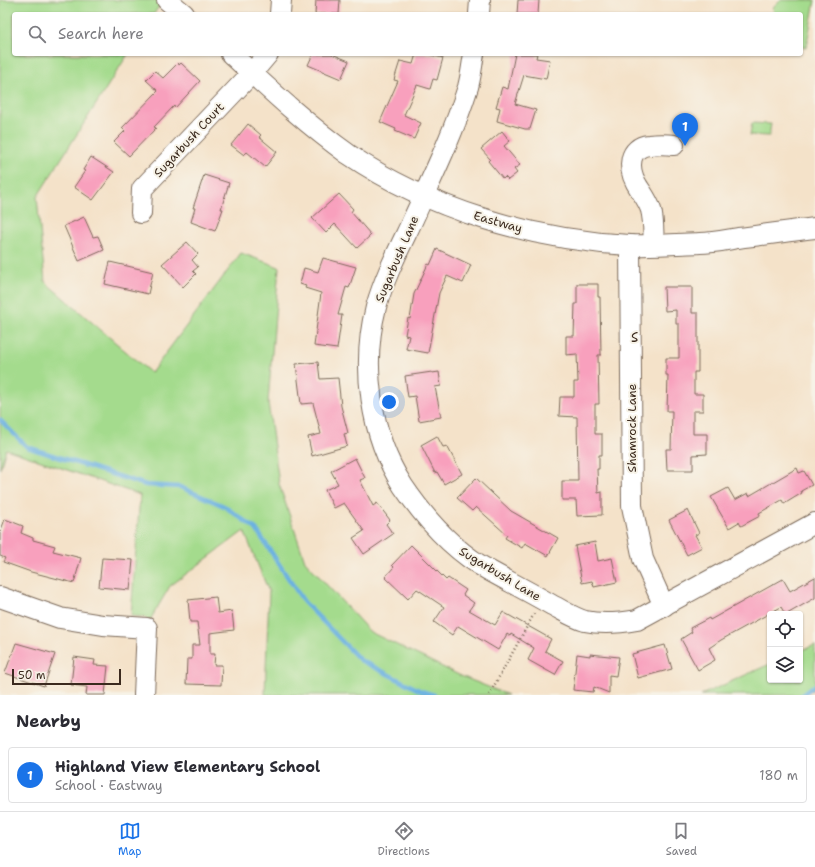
<!DOCTYPE html>
<html lang="en">
<head>
<meta charset="utf-8">
<style>
  :root { --surface:#fff; --page:#f7f7f7; --text:#2b2b33; --muted:#7c7c81; --line:#e1e1e2; --accent:#1a73e8 }
  body { margin:0; font-family:"Shantell Sans",sans-serif; background:var(--page); color:var(--text) }
  .controls { position:absolute; right:12px; bottom:12px; display:grid; overflow:hidden; border-radius:4px; box-shadow:0 1px 3px #0004 }
  .controls button { width:36px; height:36px; display:grid; place-items:center; padding:0; border:0; border-bottom:1px solid var(--line); background:var(--surface); color:var(--text); font:20px sans-serif }
  .scale { position:absolute; left:12px; bottom:10px; width:109px; box-sizing:border-box; padding-left:4px; border:2px solid #3b2a1e; border-top:0; font-size:11px; line-height:14px; white-space:nowrap; color:#3b2a1e; -webkit-text-stroke:3px #f7f3e8; paint-order:stroke }
  .you { position:absolute; left:389px; top:402px; width:14px; height:14px; margin:-10px; border:3px solid #fff; border-radius:50%; background:#1a73e8; box-shadow:0 0 0 6px #1a73e833 }
  .badge { display:grid; place-items:center; width:26px; height:26px; border-radius:50%; background:var(--accent); color:#fff; font-size:13px; font-weight:700 }
  .pin { position:absolute; translate:-50% -33px; filter:drop-shadow(0 1px 2px #0008) }
  .pin::after { content:''; position:absolute; top:21px; width:14px; height:12px; background:inherit; clip-path:polygon(0 0,100% 0,50% 100%) }
  .list { margin:0; padding:0; list-style:none }
  h2 { display:flex; justify-content:space-between; align-items:center; height:52px; margin:0; padding:0 16px; font-size:17px }
  h2 small { font-size:13px; font-weight:400; color:var(--muted) }
  .list li { display:grid; grid-template-columns:26px 1fr auto; gap:12px; align-items:center; box-sizing:border-box; height:56px; margin:0 8px 8px; padding:0 8px; border:1px solid var(--line); border-radius:4px }
  .list b { display:block; font-size:15px; white-space:nowrap }
  .list p { margin:0; font-size:13px; white-space:nowrap; color:var(--muted) }
  .list em { font-size:13px; font-style:normal; color:var(--muted) }
  .icon { flex:none; width:22px; height:22px; fill:none; stroke:currentColor; stroke-width:2; stroke-linecap:round; stroke-linejoin:round }
  .map { position:relative; flex:none; width:815px; height:695px; overflow:hidden }
  .search { position:absolute; background:var(--surface); box-shadow:0 1px 3px #0004; left:12px; right:12px; top:12px; height:44px; display:flex; align-items:center; gap:10px; box-sizing:border-box; padding:0 14px; border-radius:4px; color:var(--muted); font-size:15px }
  .sheet { height:116px; background:var(--surface) }
  nav { display:flex; justify-content:space-around; align-items:center; box-sizing:border-box; height:56px; border-top:1px solid var(--line); background:var(--surface); font-size:11px; color:var(--muted) }
  nav a { display:grid; justify-items:center; gap:2px }
  nav .on { color:var(--accent) }
  .map>svg:first-child { display:block }
  .green { fill:#a4db8d; stroke:#708256 }
  .lines { fill:none; stroke-linecap:round; stroke-linejoin:round }
  .stream { stroke:#6ab1e1; stroke-width:4.5 }
  .building { fill:#f8a0bd }
  .minor-casing { stroke:#7c6a5a; stroke-width:22 }
  .path { stroke:#7c6a5a; stroke-width:2.5; stroke-dasharray:1 3; stroke-linecap:butt }
  .minor { stroke:#fff; stroke-width:20 }
  .labels { text-anchor:middle; stroke-width:4; stroke-linejoin:round; paint-order:stroke }
  .street-label { font-size:12px; fill:#3b2a1e; stroke:#f7f3e8 }
  .neighbourhood-label { font-size:13px; letter-spacing:1px; fill:#3b2a1e; stroke:#f7f3e8 }
</style>
</head>
<body>
<div class="map">
<svg width="815" height="695" viewBox="0 0 815 695">
  <rect width="100%" height="100%" fill="#f7f3e8"/>
  <filter id="ink" filterUnits="userSpaceOnUse"><feTurbulence type="fractalNoise" baseFrequency=".025" numOctaves="2"/><feDisplacementMap in="SourceGraphic" scale="8" xChannelSelector="R" yChannelSelector="G"/><feConvolveMatrix kernelMatrix="1 2 1 2 8 2 1 2 1" color-interpolation-filters="sRGB"/></filter>
  <filter id="wash" filterUnits="userSpaceOnUse"><feTurbulence type="fractalNoise" baseFrequency=".012" numOctaves="4" result="noise"/><feDisplacementMap in="SourceGraphic" scale="16" xChannelSelector="R" yChannelSelector="G"/><feGaussianBlur stdDeviation="0.9" result="paint"/><feColorMatrix in="noise" values="0 0 0 0 0 0 0 0 0 0 0 0 0 0 0 0 0 1.4 0 .05"/><feComposite in="paint" operator="in"/></filter>
  <g filter="url(#wash)">
    <rect width="100%" height="100%" fill="#f4e2c9"/>
    <g class="green">
      <path d="M 0,0 L 163,0 L 154,14 L 14,14 L 14,54 L 128,54 L 37,197 L 45,282 L 151,373 L 241,253 L 279,267 L 268,402 L 279,484 L 305,561 L 370,632 L 461,676 L 508,695 L 265,695 L 269,592 L 244,531 L 170,586 L 150,620 L 144,617 L 131,616 L 140,495 L 6,449 L 0,469 Z"/>
      <path d="M 780,0 L 815,0 L 806,48 L 801,47 L 801,14 L 774,14 L 773,7 Z"/>
      <path d="M 752,123 L 771,124 L 769,136 L 750,135 Z"/>
      <path d="M 815,645 L 815,689 L 801,695 L 701,695 L 770,664 L 770,680 L 800,680 L 800,651 Z"/>
    </g>
    <g class="lines">
      <g class="stream">
        <path d="M 0,420 L 27,447 L 146,485 L 180,487 L 224,506 L 256,529 L 304,602 L 360,660 L 421,691 L 434,695"/>
        <path d="M 802,695 L 815,685"/>
      </g>
    </g>
    <g id="blocks">
      <g class="building">
        <path d="M 316,0 L 340,0 L 339,14 L 315,14 Z"/>
        <path d="M 518,0 L 539,0 L 538,14 L 517,14 Z"/>
        <path d="M 313,54 L 332,54 L 349,61 L 341,79 L 308,65 Z"/>
        <path d="M 416,54 L 428,54 L 443,58 L 437,80 L 433,79 L 430,89 L 417,85 L 404,115 L 421,123 L 414,139 L 395,131 L 396,129 L 380,122 L 398,81 L 394,80 L 400,61 L 413,64 Z"/>
        <path d="M 515,54 L 537,54 L 536,58 L 550,60 L 546,79 L 524,75 L 515,104 L 536,110 L 530,129 L 525,129 L 497,121 L 500,108 L 496,107 L 502,87 L 508,89 Z"/>
        <path d="M 178,63 L 179,65 L 181,63 L 200,81 L 175,108 L 174,106 L 154,127 L 156,128 L 129,156 L 114,142 L 125,131 L 122,128 L 158,91 L 146,80 L 155,71 L 163,78 Z"/>
        <path d="M 248,124 L 261,135 L 259,137 L 277,152 L 265,167 L 247,152 L 244,155 L 231,145 Z"/>
        <path d="M 502,131 L 510,141 L 504,146 L 520,165 L 514,169 L 517,173 L 508,180 L 505,177 L 503,179 L 488,161 L 490,159 L 481,149 Z"/>
        <path d="M 91,157 L 114,172 L 93,200 L 74,187 L 85,171 L 83,170 Z"/>
        <path d="M 204,175 L 229,183 L 221,209 L 223,209 L 215,231 L 191,222 L 195,208 L 193,208 Z"/>
        <path d="M 339,194 L 353,209 L 351,212 L 371,235 L 357,248 L 335,224 L 326,233 L 312,218 Z"/>
        <path d="M 84,217 L 93,237 L 98,236 L 104,250 L 79,261 L 64,226 Z"/>
        <path d="M 187,242 L 198,254 L 192,260 L 198,267 L 193,271 L 196,274 L 183,287 L 162,264 Z"/>
        <path d="M 437,249 L 471,265 L 463,283 L 447,276 L 439,293 L 428,353 L 406,349 L 409,336 L 405,335 L 408,318 L 410,319 L 414,294 L 428,264 L 430,265 Z"/>
        <path d="M 323,258 L 356,267 L 349,288 L 346,287 L 338,315 L 342,315 L 337,349 L 314,346 L 321,293 L 305,288 L 306,286 L 300,284 L 304,268 L 318,272 Z"/>
        <path d="M 110,262 L 153,272 L 148,294 L 105,284 Z"/>
        <path d="M 577,284 L 598,284 L 598,297 L 600,297 L 601,355 L 598,355 L 599,404 L 595,404 L 595,434 L 602,434 L 602,455 L 599,455 L 599,469 L 597,469 L 598,493 L 602,492 L 602,515 L 577,516 L 576,500 L 562,500 L 562,481 L 578,481 L 577,417 L 559,416 L 560,397 L 574,397 L 574,382 L 578,382 L 577,354 L 566,355 L 566,336 L 574,336 L 575,304 L 577,304 Z"/>
        <path d="M 664,287 L 692,287 L 692,313 L 698,313 L 698,372 L 694,372 L 694,394 L 703,394 L 703,411 L 693,411 L 693,434 L 707,434 L 707,454 L 693,455 L 693,470 L 667,470 L 666,449 L 671,449 L 672,411 L 667,411 L 668,375 L 666,375 L 666,358 L 679,358 L 679,324 L 676,324 L 676,310 L 665,311 Z"/>
        <path d="M 318,362 L 320,379 L 338,378 L 341,406 L 348,433 L 344,434 L 347,446 L 312,456 L 308,437 L 321,434 L 313,403 L 301,404 L 296,364 Z"/>
        <path d="M 432,372 L 432,373 L 439,372 L 441,386 L 435,387 L 441,417 L 419,421 L 415,396 L 408,397 L 405,376 Z"/>
        <path d="M 437,436 L 443,447 L 447,446 L 462,474 L 444,484 L 437,472 L 435,473 L 421,445 Z"/>
        <path d="M 355,458 L 365,478 L 360,480 L 373,506 L 377,503 L 390,520 L 386,524 L 393,534 L 364,554 L 353,538 L 364,531 L 344,503 L 334,508 L 325,490 L 338,484 L 331,471 Z"/>
        <path d="M 797,468 L 799,473 L 804,471 L 812,485 L 801,491 L 802,493 L 784,504 L 782,500 L 759,513 L 760,516 L 741,526 L 739,522 L 729,528 L 711,497 L 728,488 L 735,500 L 748,493 L 749,496 Z"/>
        <path d="M 476,478 L 511,511 L 558,538 L 548,556 L 525,543 L 522,548 L 505,538 L 507,535 L 476,507 L 472,511 L 457,498 Z"/>
        <path d="M 688,510 L 699,533 L 695,535 L 702,547 L 687,555 L 669,520 Z"/>
        <path d="M 5,519 L 23,526 L 21,533 L 33,538 L 33,540 L 55,546 L 53,551 L 81,558 L 74,583 L 31,572 L 3,562 L 5,558 L 0,556 L 0,533 Z"/>
        <path d="M 595,542 L 598,561 L 612,558 L 617,582 L 594,587 L 592,581 L 582,583 L 575,546 Z"/>
        <path d="M 411,545 L 446,580 L 448,578 L 466,590 L 463,595 L 474,603 L 469,610 L 495,625 L 503,612 L 551,639 L 545,651 L 563,661 L 555,675 L 528,660 L 534,648 L 511,634 L 510,636 L 507,634 L 498,650 L 458,626 L 452,635 L 434,622 L 444,607 L 417,589 L 408,599 L 385,577 L 394,567 L 392,565 Z"/>
        <path d="M 102,558 L 133,560 L 130,590 L 99,587 Z"/>
        <path d="M 815,577 L 815,598 L 787,614 L 785,614 L 781,607 L 721,640 L 709,648 L 715,660 L 698,670 L 681,639 L 692,632 L 690,628 L 709,618 L 710,620 L 783,579 L 790,591 Z"/>
        <path d="M 216,597 L 218,613 L 232,611 L 234,630 L 210,633 L 210,654 L 215,654 L 214,665 L 222,665 L 221,685 L 186,684 L 187,659 L 192,659 L 192,645 L 200,645 L 197,622 L 190,622 L 188,600 Z"/>
        <path d="M 16,643 L 55,654 L 44,686 L 5,673 Z"/>
        <path d="M 665,645 L 672,669 L 638,678 L 632,654 Z"/>
        <path d="M 577,654 L 590,656 L 590,654 L 619,657 L 616,676 L 609,675 L 609,693 L 594,687 L 593,692 L 573,690 Z"/>
        <path d="M 74,657 L 95,660 L 94,665 L 108,666 L 105,695 L 86,695 L 87,687 L 71,685 Z"/>
      </g>
    </g>
  </g>
  <g filter="url(#ink)">
    <use href="#blocks" fill-opacity="0" stroke="#7c6a5a" stroke-width="1"/>
    <g class="lines">
      <g class="minor-casing">
        <g id="minor">
          <path d="M 167,0 L 184,14"/>
          <path d="M 280,14 L 281,0"/>
          <path d="M 479,14 L 480,0"/>
          <path d="M 231,54 C 269,89 306,124 348,154 C 429,209 532,240 630,245 C 653,246 677,244 700,243 C 713,243 726,240 738,238 C 764,235 789,231 815,228"/>
          <path d="M 474,54 C 472,65 471,76 468,87 C 453,135 430,182 409,228 C 397,253 384,279 376,307 C 361,365 370,435 403,486 C 426,520 453,551 490,571 C 510,582 531,593 552,605 C 562,610 574,618 585,621 C 603,625 620,623 637,620 L 815,523"/>
          <path d="M 141,213 L 142,189 L 252,73 L 268,54"/>
          <path d="M 654,244 C 653,233 654,221 651,210 C 648,200 641,192 636,183 C 628,168 628,147 649,145 C 657,144 666,144 674,145"/>
          <path d="M 630,245 L 632,506 L 643,559 L 664,606"/>
          <path d="M 0,597 L 60,618 L 103,625 L 147,628 L 144,695"/>
        </g>
      </g>
      <path class="path" d="M 489,695 L 534,614"/>
      <use href="#minor" class="minor"/>
    </g>
  </g>
  <g class="labels">
    <g class="street-label">
      <text transform="translate(189 140) rotate(-47)" y="4">Sugarbush Court</text>
      <text transform="translate(498 222) rotate(16)" y="4">Eastway</text>
      <text transform="translate(397 259) rotate(-67)" y="4">Sugarbush Lane</text>
      <text transform="translate(632 428) rotate(-90)" y="4">Shamrock Lane</text>
      <text transform="translate(500 574) rotate(31)" y="4">Sugarbush Lane</text>
    </g>
    <g class="neighbourhood-label">
      <text x="635" y="342">S</text>
    </g>
  </g>
</svg>
<div class="controls">
<button><svg class="icon" aria-label="locate" viewBox="0 0 24 24"><circle cx="12" cy="12" r="6"/><path d="M12 2v4M12 18v4M2 12h4M18 12h4"/></svg></button>
<button><svg class="icon" aria-label="layers" viewBox="0 0 24 24"><path d="M12 4l9 5-9 5-9-5zM3 14l9 5 9-5"/></svg></button>
</div>
<div class="scale">50 m</div>
<div class="you"></div>
<div class="pin badge" style="left:685px;top:146px">1</div>
<div class="search"><svg class="icon" aria-label="search" viewBox="0 0 24 24"><circle cx="10" cy="10" r="6"/><path d="M15 15l6 6"/></svg>Search here</div>
</div>
<section class="sheet">
<h2>Nearby<small></small></h2>
<ul class="list">
<li><span class="badge">1</span><div><b>Highland View Elementary School</b><p>School · Eastway</p></div><em>180 m</em></li>
</ul>
</section>
<nav>
<a class="on"><svg class="icon" aria-label="map" viewBox="0 0 24 24"><path d="M3 6l6-2 6 2 6-2v14l-6 2-6-2-6 2zM9 4v14M15 6v14"/></svg>Map</a>
<a><svg class="icon" aria-label="directions" viewBox="0 0 24 24"><path d="M12 3l9 9-9 9-9-9zM9 14v-3h6M13 9l2 2-2 2"/></svg>Directions</a>
<a><svg class="icon" aria-label="saved" viewBox="0 0 24 24"><path d="M7 4h10v16l-5-4-5 4z"/></svg>Saved</a>
</nav>
</body>
</html>
